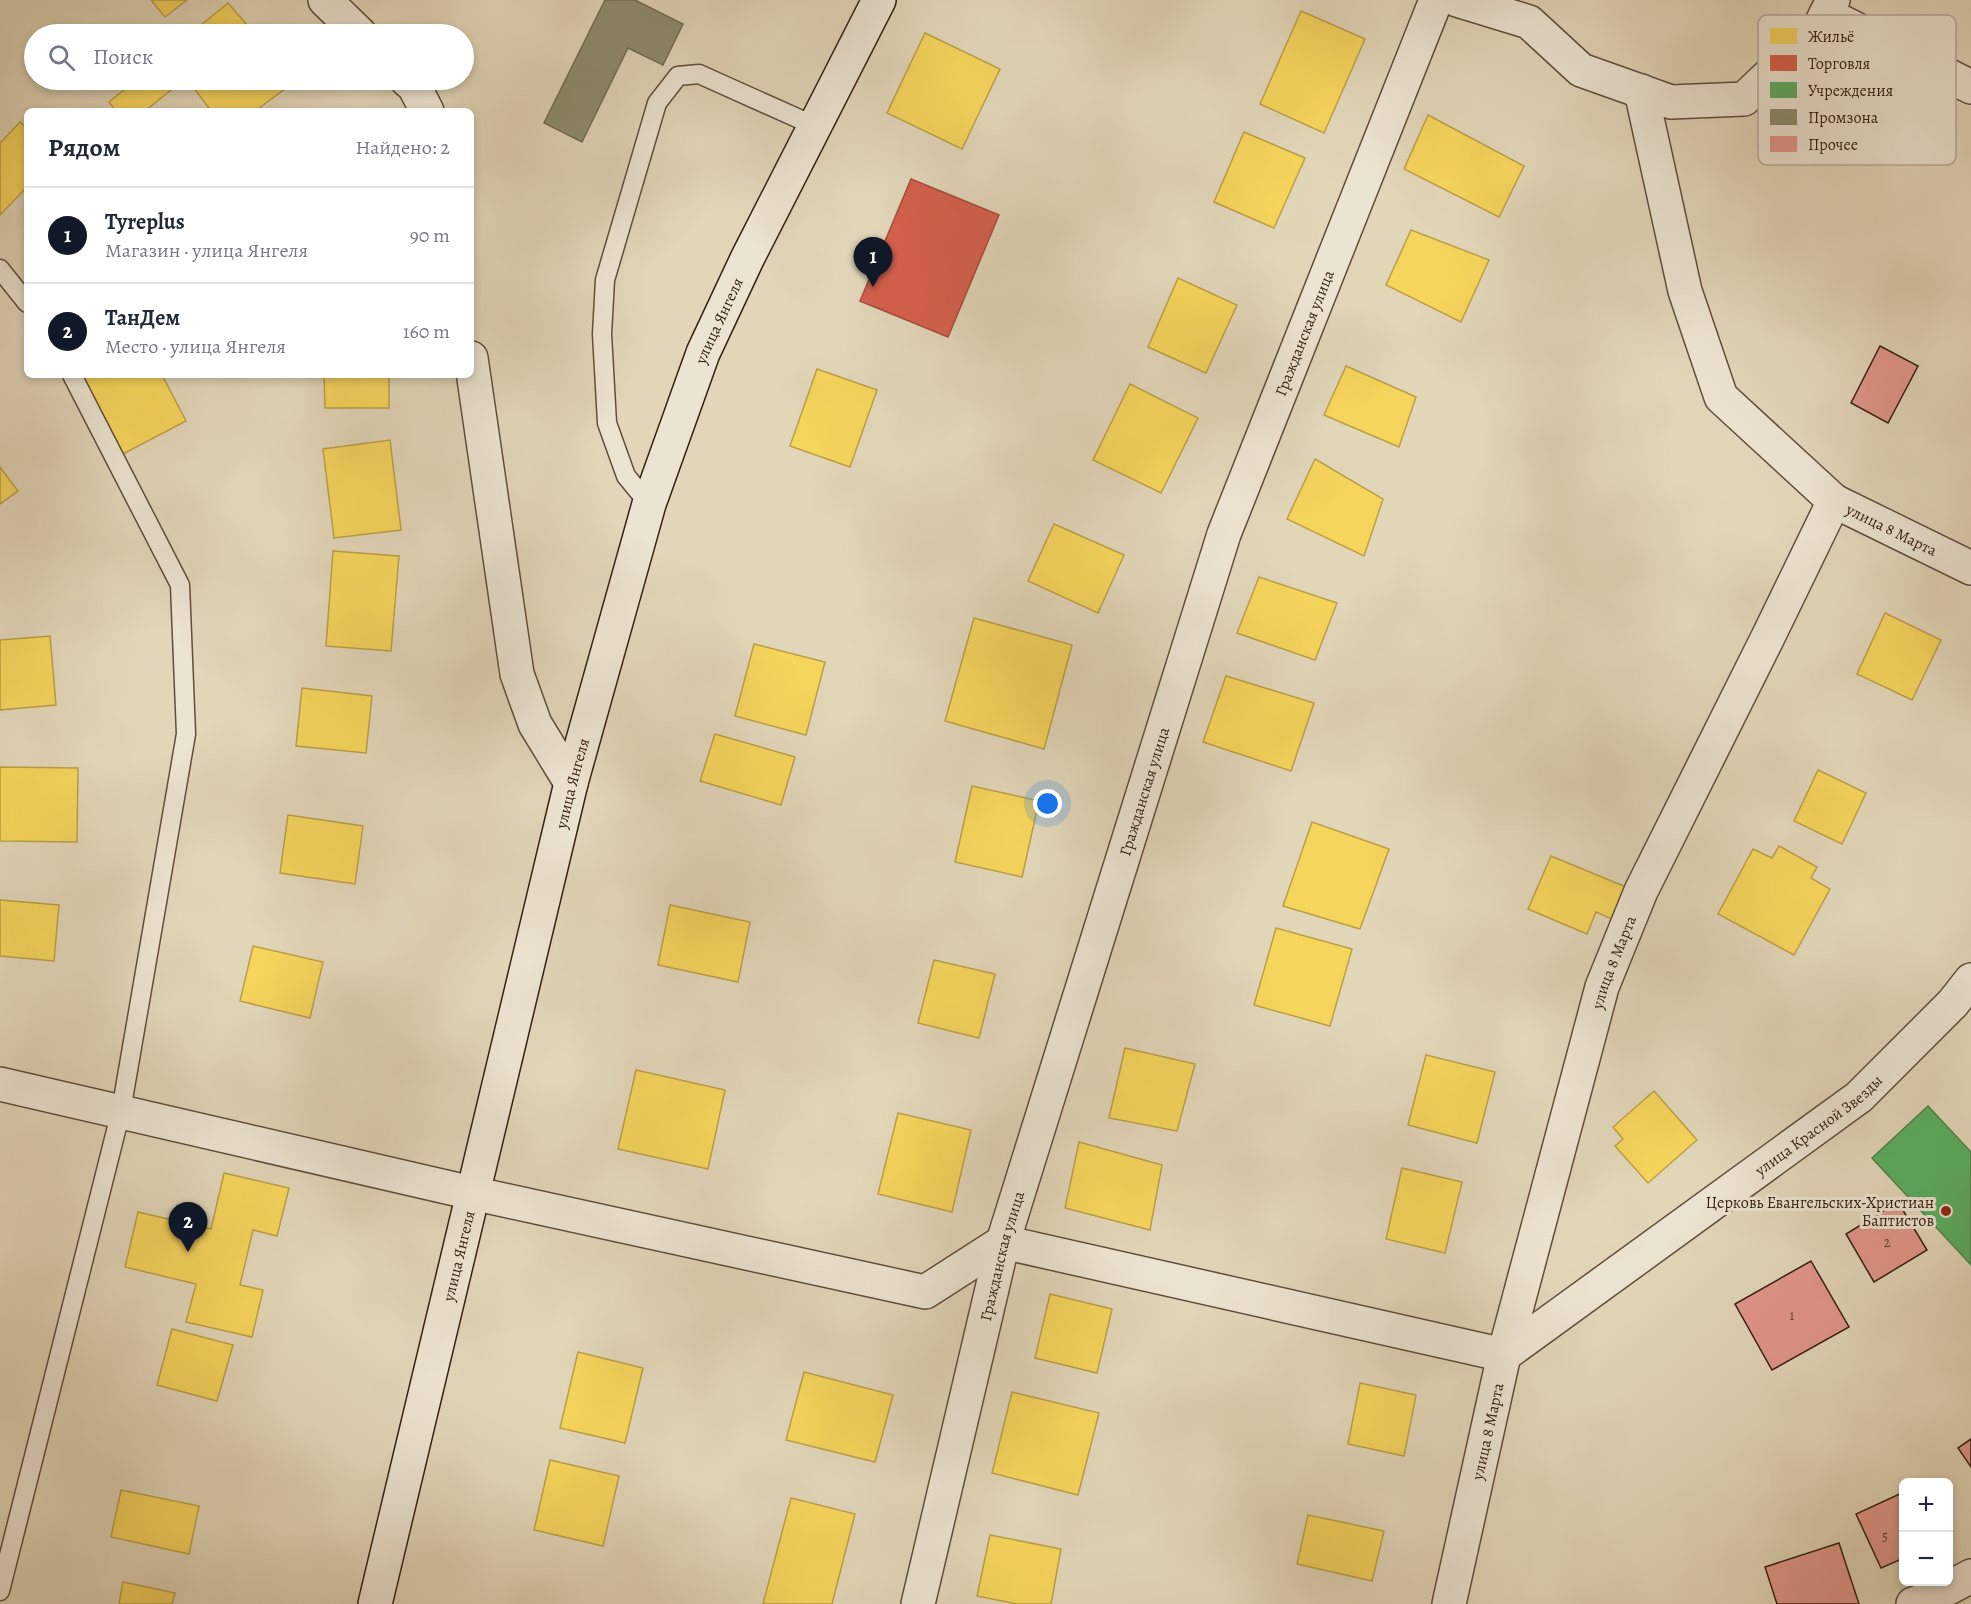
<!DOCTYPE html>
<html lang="ru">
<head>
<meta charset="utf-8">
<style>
  :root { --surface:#fff; --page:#f2f2f3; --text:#1f2937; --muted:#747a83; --line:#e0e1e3; --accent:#111827 }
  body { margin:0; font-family:Alegreya,serif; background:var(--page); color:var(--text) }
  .controls { position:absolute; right:18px; bottom:18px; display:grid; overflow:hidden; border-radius:9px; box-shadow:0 3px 9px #0003 }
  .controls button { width:54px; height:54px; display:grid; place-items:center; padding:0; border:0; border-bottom:2px solid var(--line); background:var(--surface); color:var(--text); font:30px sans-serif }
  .you { position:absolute; left:1048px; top:804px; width:21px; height:21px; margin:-15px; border:4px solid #fff; border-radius:50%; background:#1a73e8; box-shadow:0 0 0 9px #1a73e833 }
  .badge { display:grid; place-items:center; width:39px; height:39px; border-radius:50%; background:var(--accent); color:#fff; font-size:20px; font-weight:700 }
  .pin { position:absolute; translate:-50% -50px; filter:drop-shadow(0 2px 3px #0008) }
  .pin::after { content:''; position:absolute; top:32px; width:21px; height:18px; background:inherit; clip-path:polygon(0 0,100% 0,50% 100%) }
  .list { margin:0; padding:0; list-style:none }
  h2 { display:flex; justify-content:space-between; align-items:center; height:78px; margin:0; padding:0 24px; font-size:26px }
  h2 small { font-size:20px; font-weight:400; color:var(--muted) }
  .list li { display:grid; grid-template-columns:39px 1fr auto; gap:18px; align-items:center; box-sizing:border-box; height:96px; padding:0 24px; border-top:2px solid var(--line) }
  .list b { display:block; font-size:22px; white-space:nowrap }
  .list p { margin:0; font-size:20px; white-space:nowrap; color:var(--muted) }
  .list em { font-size:20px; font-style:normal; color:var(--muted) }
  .icon { flex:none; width:33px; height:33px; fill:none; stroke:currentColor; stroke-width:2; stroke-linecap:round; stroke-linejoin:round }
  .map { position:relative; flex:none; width:1971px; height:1604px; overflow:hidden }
  .search { position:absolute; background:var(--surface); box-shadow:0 3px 9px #0003; left:24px; top:24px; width:450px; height:66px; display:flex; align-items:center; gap:15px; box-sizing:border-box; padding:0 21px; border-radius:33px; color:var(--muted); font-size:22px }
  .panel { position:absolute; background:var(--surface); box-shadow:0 3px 9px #0003; left:24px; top:108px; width:450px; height:270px; border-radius:9px }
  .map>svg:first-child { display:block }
  .homes { fill:#f6d55c; stroke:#bc9f46; stroke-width:1.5 }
  .shops { fill:#d6604d; stroke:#a54d3c; stroke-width:1.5 }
  .public { fill:#5aae61; stroke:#4f844a; stroke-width:1.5 }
  .industry { fill:#8c8c6e; stroke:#726c53; stroke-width:1.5 }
  .building { fill:#e2978b; stroke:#342113; stroke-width:1.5 }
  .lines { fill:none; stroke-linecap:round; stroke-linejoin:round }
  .lane-casing { stroke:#604e3c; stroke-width:21 }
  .street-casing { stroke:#604e3c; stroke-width:36 }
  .secondary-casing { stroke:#342113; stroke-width:36 }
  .lane { stroke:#ece4d2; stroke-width:18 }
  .street { stroke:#ece4d2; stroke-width:33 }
  .secondary { stroke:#ece4d2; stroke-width:33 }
  .poi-dot { fill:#8f2418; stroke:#ece4d2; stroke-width:2 }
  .labels { text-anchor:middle; stroke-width:6; stroke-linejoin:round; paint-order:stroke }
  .number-label { font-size:14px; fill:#603e31 }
  .street-label { font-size:16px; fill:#342113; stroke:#ece4d2 }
  .poi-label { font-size:16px; fill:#342113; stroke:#ece4d2; text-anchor:end }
  .key { fill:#ece4d2; stroke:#b5aa99; stroke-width:1.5 }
  .key-label { font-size:16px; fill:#342113 }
</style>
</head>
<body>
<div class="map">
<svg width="1971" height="1604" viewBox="0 0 1971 1604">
  <rect width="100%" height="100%" fill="#e2d6b9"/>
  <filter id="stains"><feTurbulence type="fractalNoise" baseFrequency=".00333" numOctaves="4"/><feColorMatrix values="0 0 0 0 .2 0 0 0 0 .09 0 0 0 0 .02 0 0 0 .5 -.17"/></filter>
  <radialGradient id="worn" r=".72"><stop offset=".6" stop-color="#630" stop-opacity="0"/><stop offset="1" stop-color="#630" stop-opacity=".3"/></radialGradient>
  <g class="homes">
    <path d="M 151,0 L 187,0 L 165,17 Z"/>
    <path d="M 228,3 L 247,25 L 236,34 L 190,34 Z"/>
    <path d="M 1301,11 L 1365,39 L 1324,133 L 1260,104 Z"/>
    <path d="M 925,33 L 1000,69 L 962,149 L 887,113 Z"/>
    <path d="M 136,80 L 183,80 L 145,111 L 116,111 L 109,102 Z"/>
    <path d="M 188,80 L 286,80 L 290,85 L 255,111 L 211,111 Z"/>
    <path d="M 1428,115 L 1524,166 L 1499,217 L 1404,169 Z"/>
    <path d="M 20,122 L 27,128 L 27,187 L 0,215 L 0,143 Z"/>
    <path d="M 1244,132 L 1305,158 L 1274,228 L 1214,202 Z"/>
    <path d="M 1411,230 L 1489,260 L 1461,322 L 1386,285 Z"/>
    <path d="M 1178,278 L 1237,305 L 1206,373 L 1148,347 Z"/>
    <path d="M 1346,366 L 1416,397 L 1399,447 L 1324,415 Z"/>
    <path d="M 817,369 L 877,390 L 850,467 L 790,446 Z"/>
    <path d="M 80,375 L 162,375 L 186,421 L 121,455 Z"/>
    <path d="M 324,375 L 389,375 L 389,408 L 325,408 Z"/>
    <path d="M 1130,384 L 1198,418 L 1161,493 L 1093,460 Z"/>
    <path d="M 390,440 L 401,530 L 334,538 L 323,449 Z"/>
    <path d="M 1315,459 L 1383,499 L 1364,556 L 1287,519 Z"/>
    <path d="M 0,467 L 18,491 L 0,504 Z"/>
    <path d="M 1054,524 L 1124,555 L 1098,613 L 1028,581 Z"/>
    <path d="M 333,551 L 399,556 L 391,651 L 326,646 Z"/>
    <path d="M 1259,577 L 1337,603 L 1315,660 L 1237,633 Z"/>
    <path d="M 1885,613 L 1941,640 L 1912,700 L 1857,674 Z"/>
    <path d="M 974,618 L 1072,645 L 1044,749 L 945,721 Z"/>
    <path d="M 50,636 L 56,705 L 0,710 L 0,640 Z"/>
    <path d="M 754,644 L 825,662 L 806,735 L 735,716 Z"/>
    <path d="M 1226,676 L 1314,703 L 1291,771 L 1203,742 Z"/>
    <path d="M 302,688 L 372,696 L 366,753 L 296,746 Z"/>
    <path d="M 715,734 L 795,757 L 781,805 L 700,781 Z"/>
    <path d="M 0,767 L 78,768 L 77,842 L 0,841 Z"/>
    <path d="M 1818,770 L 1866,793 L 1842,844 L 1794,821 Z"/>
    <path d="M 972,786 L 1039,801 L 1022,877 L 955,862 Z"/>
    <path d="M 288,815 L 363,826 L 355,884 L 280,873 Z"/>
    <path d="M 1312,822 L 1389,849 L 1360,929 L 1283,906 Z"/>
    <path d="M 1779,846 L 1817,867 L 1811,878 L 1830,889 L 1794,955 L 1718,914 L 1753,849 L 1772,858 Z"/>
    <path d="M 1551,856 L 1626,887 L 1612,919 L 1596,912 L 1587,934 L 1528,909 Z"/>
    <path d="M 0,900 L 59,905 L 54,961 L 0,956 Z"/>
    <path d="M 670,905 L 750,922 L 738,982 L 658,965 Z"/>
    <path d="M 1276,928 L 1352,949 L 1330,1026 L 1254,1005 Z"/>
    <path d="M 253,946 L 323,962 L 310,1018 L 240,1001 Z"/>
    <path d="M 934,960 L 995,974 L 979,1038 L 918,1023 Z"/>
    <path d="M 1125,1048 L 1195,1064 L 1177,1131 L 1109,1118 Z"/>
    <path d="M 1426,1055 L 1495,1072 L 1477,1143 L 1408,1125 Z"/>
    <path d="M 636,1070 L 725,1090 L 708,1169 L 618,1149 Z"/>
    <path d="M 1654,1091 L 1697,1140 L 1648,1183 L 1615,1146 L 1623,1139 L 1613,1127 Z"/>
    <path d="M 898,1113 L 971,1130 L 952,1212 L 878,1194 Z"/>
    <path d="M 1079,1142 L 1162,1165 L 1150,1230 L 1065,1208 Z"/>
    <path d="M 1402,1168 L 1462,1182 L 1445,1253 L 1386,1239 Z"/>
    <path d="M 224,1173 L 289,1188 L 277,1236 L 253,1230 L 240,1285 L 263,1290 L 252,1337 L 186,1322 L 196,1284 L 125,1267 L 138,1212 L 211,1229 Z"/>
    <path d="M 1050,1294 L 1112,1309 L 1097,1373 L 1035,1358 Z"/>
    <path d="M 172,1329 L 233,1345 L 217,1401 L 157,1385 Z"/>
    <path d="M 578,1352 L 643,1368 L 625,1443 L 560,1428 Z"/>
    <path d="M 804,1372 L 893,1395 L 875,1462 L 786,1440 Z"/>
    <path d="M 1360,1383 L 1416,1395 L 1404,1456 L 1348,1444 Z"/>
    <path d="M 1012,1392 L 1099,1413 L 1078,1495 L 992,1473 Z"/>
    <path d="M 550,1460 L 619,1476 L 603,1546 L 534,1530 Z"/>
    <path d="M 121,1490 L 199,1506 L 189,1554 L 111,1537 Z"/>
    <path d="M 791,1498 L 855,1514 L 832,1604 L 763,1604 Z"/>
    <path d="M 1308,1515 L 1384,1531 L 1372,1581 L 1297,1564 Z"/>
    <path d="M 990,1535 L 1061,1549 L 1051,1604 L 1017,1604 L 977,1596 Z"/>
    <path d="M 123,1582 L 175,1593 L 172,1604 L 119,1604 Z"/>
  </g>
  <path class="shops" d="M 911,179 L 999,215 L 948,337 L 860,301 Z"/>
  <path class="public" d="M 1928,1106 L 1971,1152 L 1971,1265 L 1872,1158 Z"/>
  <path class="industry" d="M 605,0 L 635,0 L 683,24 L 663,65 L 628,48 L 582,142 L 544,123 Z"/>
  <g class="building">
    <path d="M 1880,346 L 1918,366 L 1888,423 L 1851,403 Z"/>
    <path d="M 1898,1202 L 1927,1250 L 1874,1282 L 1846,1234 Z"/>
    <path d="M 1811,1261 L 1849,1327 L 1772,1370 L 1735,1304 Z"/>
    <path d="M 1971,1439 L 1971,1467 L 1958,1448 Z"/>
    <path d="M 1904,1492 L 1904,1558 L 1881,1568 L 1856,1514 Z"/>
    <path d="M 1839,1543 L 1859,1604 L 1777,1604 L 1765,1567 Z"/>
  </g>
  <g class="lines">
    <g class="lane-casing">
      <g id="lane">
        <path d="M 0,269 L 27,303"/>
        <path d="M 649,504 L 626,476 L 607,423 L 602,334 L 605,280 L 657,103 L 678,76 L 699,74 L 815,126"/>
        <path d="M 0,1591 L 121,1111 L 186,734 L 180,585 L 72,375"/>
      </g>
    </g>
    <g class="street-casing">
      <g id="street">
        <path d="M 325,0 L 360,34"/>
        <path d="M 1457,0 L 1529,22 L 1581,70 L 1671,102 L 1744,99 L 1819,28 L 1833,0"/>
        <path d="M 1826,14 L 1971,87"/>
        <path d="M 407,80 L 414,86 L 427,111"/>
        <path d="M 1641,91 L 1685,291 L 1721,397 L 1834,501"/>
        <path d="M 471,358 L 517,674 L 535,724 L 571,783"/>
        <path id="s1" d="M 0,1084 L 472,1193 L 925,1292 L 1003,1242 L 1504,1355 L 1859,1097 L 1953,1003 L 1971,980"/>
        <path id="s2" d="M 918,1604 L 1003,1242 L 1224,534 L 1436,0"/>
        <path id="s3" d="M 1449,1604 L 1504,1355 L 1602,987 L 1641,891 L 1768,637 L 1834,501 L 1971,568"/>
        <path d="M 1913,1604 L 1930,1598 L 1971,1576"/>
      </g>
    </g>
    <g class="secondary-casing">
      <g id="secondary">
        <path id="s4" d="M 375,1604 L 571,783 L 649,504 L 703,353 L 747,259 L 879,0"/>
      </g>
    </g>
    <use href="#lane" class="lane"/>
    <use href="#street" class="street"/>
    <use href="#secondary" class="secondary"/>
  </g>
  <circle class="poi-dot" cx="1946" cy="1211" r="6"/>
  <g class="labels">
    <g class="number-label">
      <text x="1887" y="1247">2</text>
      <text x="1792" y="1320">1</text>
      <text x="1885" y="1541">5</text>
    </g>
    <g class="street-label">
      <text dy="6" stroke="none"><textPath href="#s4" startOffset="1330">улица Янгеля</textPath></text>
      <text dy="6" stroke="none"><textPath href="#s2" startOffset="1330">Гражданская улица</textPath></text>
      <text dy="6" stroke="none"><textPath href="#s3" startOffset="1239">улица 8 Марта</textPath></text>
      <text dy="6" stroke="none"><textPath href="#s4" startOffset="844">улица Янгеля</textPath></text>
      <text dy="6" stroke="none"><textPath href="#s2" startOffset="844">Гражданская улица</textPath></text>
      <text dy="6" stroke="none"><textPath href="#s3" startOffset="663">улица 8 Марта</textPath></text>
      <text dy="6" stroke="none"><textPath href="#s1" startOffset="1944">улица Красной Звезды</textPath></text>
      <text dy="6" stroke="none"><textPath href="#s4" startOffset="358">улица Янгеля</textPath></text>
      <text dy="6" stroke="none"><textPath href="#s2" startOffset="358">Гражданская улица</textPath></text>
      <text dy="6" stroke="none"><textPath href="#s3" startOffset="177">улица 8 Марта</textPath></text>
    </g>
    <g class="poi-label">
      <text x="1934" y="1208">Церковь Евангельских-Христиан<tspan x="1934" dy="18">Баптистов</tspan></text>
    </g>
  </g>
  <rect x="1758" y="15" width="198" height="150" rx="9" class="key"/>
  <rect x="1770" y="28" width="27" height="16" fill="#f6d55c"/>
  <rect x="1770" y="55" width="27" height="16" fill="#d6604d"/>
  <rect x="1770" y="82" width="27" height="16" fill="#5aae61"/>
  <rect x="1770" y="109" width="27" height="16" fill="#8c8c6e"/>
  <rect x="1770" y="136" width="27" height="16" fill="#e2978b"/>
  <g class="key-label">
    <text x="1808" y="42">Жильё</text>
    <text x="1808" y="69">Торговля</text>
    <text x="1808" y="96">Учреждения</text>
    <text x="1808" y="123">Промзона</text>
    <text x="1808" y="150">Прочее</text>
  </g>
  <rect width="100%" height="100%" filter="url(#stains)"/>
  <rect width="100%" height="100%" fill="url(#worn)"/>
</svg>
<div class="controls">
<button>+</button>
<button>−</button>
</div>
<div class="you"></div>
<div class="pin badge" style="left:873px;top:287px">1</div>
<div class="pin badge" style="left:188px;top:1252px">2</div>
<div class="search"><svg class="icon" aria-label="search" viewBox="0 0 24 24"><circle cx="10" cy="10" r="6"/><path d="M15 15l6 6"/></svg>Поиск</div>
<section class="panel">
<h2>Рядом<small>Найдено: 2</small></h2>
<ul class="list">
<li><span class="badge">1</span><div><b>Tyreplus</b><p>Магазин · улица Янгеля</p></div><em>90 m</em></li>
<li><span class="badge">2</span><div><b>ТанДем</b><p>Место · улица Янгеля</p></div><em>160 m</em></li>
</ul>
</section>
</div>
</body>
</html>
